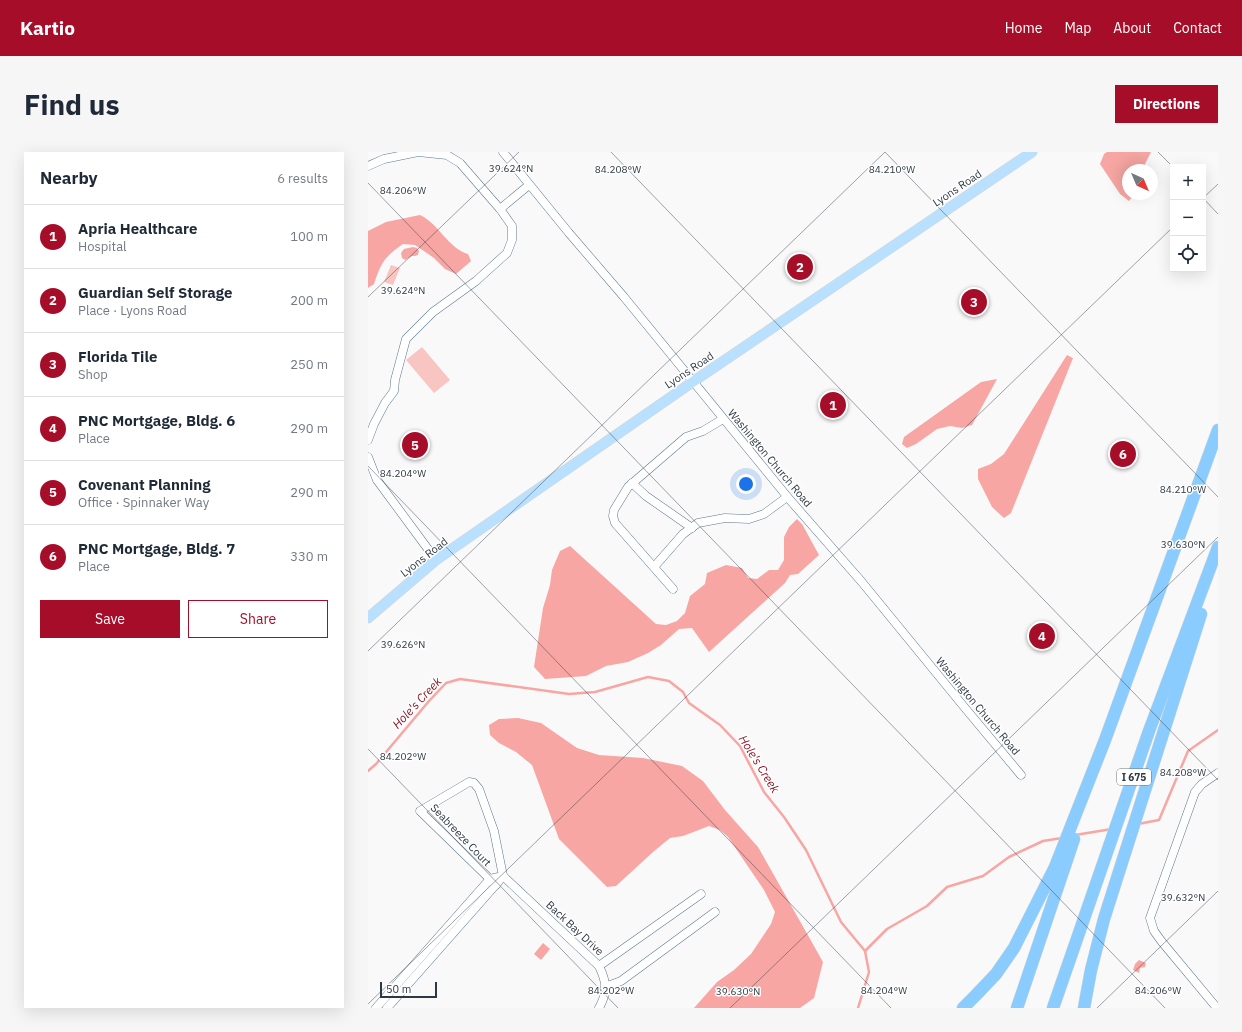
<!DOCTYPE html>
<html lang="en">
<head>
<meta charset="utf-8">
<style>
  :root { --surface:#fff; --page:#f6f6f7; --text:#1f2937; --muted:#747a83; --line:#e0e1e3; --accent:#a60d28 }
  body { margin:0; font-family:"IBM Plex Sans",sans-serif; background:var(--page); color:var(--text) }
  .controls { position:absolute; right:12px; top:12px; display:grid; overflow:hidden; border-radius:0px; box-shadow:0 4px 16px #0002 }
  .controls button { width:36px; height:36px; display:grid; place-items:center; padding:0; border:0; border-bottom:1px solid var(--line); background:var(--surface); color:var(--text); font:20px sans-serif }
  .compass { position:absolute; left:754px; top:12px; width:36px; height:36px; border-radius:50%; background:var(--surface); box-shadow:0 4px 16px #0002; rotate:136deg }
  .scale { position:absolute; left:12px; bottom:10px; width:57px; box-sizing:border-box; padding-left:4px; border:2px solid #2c3842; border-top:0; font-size:11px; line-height:14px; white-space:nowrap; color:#2c3842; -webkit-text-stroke:3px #fff; paint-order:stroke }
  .you { position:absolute; left:378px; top:332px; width:14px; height:14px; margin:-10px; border:3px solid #fff; border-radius:50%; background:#1a73e8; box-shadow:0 0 0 6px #1a73e833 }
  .badge { display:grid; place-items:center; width:26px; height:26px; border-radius:50%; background:var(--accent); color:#fff; font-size:13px; font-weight:700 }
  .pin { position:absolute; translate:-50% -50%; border:2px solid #fff; box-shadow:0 1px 4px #0006 }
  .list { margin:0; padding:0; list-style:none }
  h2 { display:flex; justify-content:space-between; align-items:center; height:52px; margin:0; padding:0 16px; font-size:17px }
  h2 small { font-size:13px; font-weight:400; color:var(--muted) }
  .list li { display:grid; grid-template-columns:26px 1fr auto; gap:12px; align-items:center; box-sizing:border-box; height:64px; padding:0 16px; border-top:1px solid var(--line) }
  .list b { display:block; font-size:15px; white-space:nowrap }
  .list p { margin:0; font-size:13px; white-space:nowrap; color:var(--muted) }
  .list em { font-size:13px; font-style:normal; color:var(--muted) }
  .actions { display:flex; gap:8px; padding:12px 16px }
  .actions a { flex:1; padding:9px 0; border:1px solid var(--accent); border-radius:0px; text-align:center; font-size:14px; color:var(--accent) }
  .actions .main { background:var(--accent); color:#fff }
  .icon { flex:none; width:22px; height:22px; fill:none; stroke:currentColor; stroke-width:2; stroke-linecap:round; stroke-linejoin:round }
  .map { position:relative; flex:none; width:850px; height:856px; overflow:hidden; border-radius:0px }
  header { display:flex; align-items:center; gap:24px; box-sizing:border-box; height:56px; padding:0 20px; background:var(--accent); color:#fff }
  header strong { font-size:19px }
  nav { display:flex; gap:22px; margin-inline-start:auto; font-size:14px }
  .intro { display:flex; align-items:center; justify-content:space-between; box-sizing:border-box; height:96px; padding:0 24px }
  h1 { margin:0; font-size:28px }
  .button { padding:10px 18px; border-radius:0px; background:var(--accent); color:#fff; font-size:14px; font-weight:700 }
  main { display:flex; gap:24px; padding:0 24px }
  aside { flex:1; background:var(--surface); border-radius:0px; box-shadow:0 4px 16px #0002 }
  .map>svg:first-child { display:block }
  .green { fill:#f8c5c3 }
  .water { fill:#f7a6a3 }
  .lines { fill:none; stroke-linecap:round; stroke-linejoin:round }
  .stream { stroke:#f7a6a3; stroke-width:2.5 }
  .minor-casing { stroke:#5c798f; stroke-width:9 }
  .major-casing { stroke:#d5d7d9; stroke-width:11 }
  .highway-casing { stroke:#d5d7d9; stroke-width:13 }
  .minor { stroke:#fff; stroke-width:8 }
  .major { stroke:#b9e0fe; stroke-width:10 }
  .highway { stroke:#8accfd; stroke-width:12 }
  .ticks { fill:none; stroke:#2c3842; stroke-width:1; stroke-opacity:0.45 }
  .labels { text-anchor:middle; stroke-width:3; stroke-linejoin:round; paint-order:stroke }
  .shield { fill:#fff; stroke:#6b747b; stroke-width:1 }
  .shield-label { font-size:10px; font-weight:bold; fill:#2c3842 }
  .street-label { font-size:11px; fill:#2c3842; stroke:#fff }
  .water-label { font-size:12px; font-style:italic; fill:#8b1524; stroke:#fff }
  .ticks-label { font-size:10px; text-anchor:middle; fill:#2c3842; stroke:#fff; stroke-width:3; stroke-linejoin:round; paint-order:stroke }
</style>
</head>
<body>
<header>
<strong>Kartio</strong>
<nav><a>Home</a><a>Map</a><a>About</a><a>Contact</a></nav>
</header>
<div class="intro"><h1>Find us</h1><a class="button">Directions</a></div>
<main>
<aside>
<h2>Nearby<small>6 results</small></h2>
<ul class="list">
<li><span class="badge">1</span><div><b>Apria Healthcare</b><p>Hospital</p></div><em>100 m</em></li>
<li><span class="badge">2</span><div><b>Guardian Self Storage</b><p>Place · Lyons Road</p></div><em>200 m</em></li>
<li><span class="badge">3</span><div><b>Florida Tile</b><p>Shop</p></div><em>250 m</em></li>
<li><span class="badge">4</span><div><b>PNC Mortgage, Bldg. 6</b><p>Place</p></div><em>290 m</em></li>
<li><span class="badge">5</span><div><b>Covenant Planning</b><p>Office · Spinnaker Way</p></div><em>290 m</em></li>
<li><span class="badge">6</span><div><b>PNC Mortgage, Bldg. 7</b><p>Place</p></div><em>330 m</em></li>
</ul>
<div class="actions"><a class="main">Save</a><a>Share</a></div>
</aside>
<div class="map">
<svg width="850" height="856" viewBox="0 0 850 856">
  <rect width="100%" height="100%" fill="#f9f9f9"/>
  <g class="green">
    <path d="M 23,113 L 32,116 L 25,133 L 16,130 Z"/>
    <path d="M 54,195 L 82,228 L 66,241 L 38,208 Z"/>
  </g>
  <g class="water">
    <path d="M 739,0 L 783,0 L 777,12 L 776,18 L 760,18 L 760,42 L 766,42 L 761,49 L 752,42 L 732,12 L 736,2 Z"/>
    <path d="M 52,63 C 71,72 80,96 100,102 L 103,109 L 88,122 L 77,117 L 66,106 L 47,93 L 35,92 C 16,105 13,111 6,132 L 0,136 L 0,79 L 18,70 Z"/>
    <path d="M 45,95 L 49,96 L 51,99 L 50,103 L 47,104 L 44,104 L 37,108 L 34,106 L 33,101 L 36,97 Z"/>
    <path d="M 699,203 L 705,206 L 643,361 L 636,366 L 624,355 L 610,327 L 610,317 L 623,312 L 636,302 Z"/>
    <path d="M 629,227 L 604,273 L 594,276 L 582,274 L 569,277 L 548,292 L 539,296 L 534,292 L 536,285 L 613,230 Z"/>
    <path d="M 429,367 L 434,372 L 451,403 L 430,422 L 422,423 L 417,431 L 341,500 L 324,476 L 311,477 L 293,493 L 280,501 L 260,510 L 238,514 L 218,524 L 177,527 L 166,515 L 175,456 L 182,433 L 184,418 L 192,399 L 202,394 L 288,472 L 298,473 L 309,469 L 317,461 L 322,444 L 337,432 L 339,421 L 358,413 L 374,416 L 380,426 L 389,427 L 401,418 L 410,418 L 416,408 L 416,385 L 421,375 Z"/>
    <path d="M 150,566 L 173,571 L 209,596 L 231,603 L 275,606 L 314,614 L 335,629 L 357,658 L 390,695 L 455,810 L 446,846 L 432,856 L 326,856 L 349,830 L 366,818 L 383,802 L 403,772 L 407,760 L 396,738 L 360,685 L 352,678 L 341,674 L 315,684 L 302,686 L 285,700 L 248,734 L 239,735 L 191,687 L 164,613 L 148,600 L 131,591 L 122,583 L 121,573 L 131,567 Z"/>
    <path d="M 175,791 L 182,797 L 173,808 L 166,802 Z"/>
    <path d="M 771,808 L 778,811 L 777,815 L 772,816 L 771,821 L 765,818 L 767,812 Z"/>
  </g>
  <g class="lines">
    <g class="stream">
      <path d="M 0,619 L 8,612 L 61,549 L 78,531 L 92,527 L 201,542 L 227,540 L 280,525 L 301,529 L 315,540 L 321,551 L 352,573 L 372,594 L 396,640 L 416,665 L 438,698 L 473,770 L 497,799 L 501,820 L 490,856"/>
      <path d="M 770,672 L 791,668 L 820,599 L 850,578"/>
      <path d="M 707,683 L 744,677"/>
      <path d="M 497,799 L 519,777 L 559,754 L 579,735 L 615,724 L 641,705 L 675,689 L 694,686"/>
    </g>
    <g class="minor-casing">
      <g id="minor">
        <path d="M 135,0 L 201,81 L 256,145 L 422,348 L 493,429 L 597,556 L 653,623"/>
        <path d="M 0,14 L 16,7 L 50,0 L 79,3 L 92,11 L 132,57 L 144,74 L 144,88 L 139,101 L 108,129 L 65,160 L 38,187 L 27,228 L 26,239 L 17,251 L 6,272 L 0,288"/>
        <path d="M 132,57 L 161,33"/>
        <path d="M 0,305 L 9,328 L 68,408"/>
        <path d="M 264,331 L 278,344 L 324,376"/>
        <path d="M 286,415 L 315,382 L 330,371 L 357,366 L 381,367 L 396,362 L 419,345"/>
        <path d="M 305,437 L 247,371 L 245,364 L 246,358 L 260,335 L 318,285 L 335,279 L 355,267"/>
        <path d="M 135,724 L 231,814 C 239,831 240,840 231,856"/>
        <path d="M 128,733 L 52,659 L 101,630 L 106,631 L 111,637 L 126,679 L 135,724"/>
        <path d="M 231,814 L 333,742"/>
        <path d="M 237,835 L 253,829 L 347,760"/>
        <path d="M 8,856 L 122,727 L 135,724"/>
        <path d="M 19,856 L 131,729"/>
        <path d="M 849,856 L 794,790 L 786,779 L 782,766 L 827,640 L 834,632 L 850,621"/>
      </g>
    </g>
    <g class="major-casing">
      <path id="major" d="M 0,466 L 68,408 L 326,229 L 664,0"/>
    </g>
    <g class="highway-casing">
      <g id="highway">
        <path d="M 595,856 L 608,843 L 628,822 L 646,796 L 687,715 L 737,588 L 850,278"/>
        <path d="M 649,856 L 706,687"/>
        <path d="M 685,856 L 781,579 L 850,395"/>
        <path d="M 716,856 L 723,818 L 736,767 L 833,462"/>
      </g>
    </g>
    <use href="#minor" class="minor"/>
    <use href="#major" class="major"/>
    <use href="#highway" class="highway"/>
  </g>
  <path class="ticks" d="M 243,0 L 850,628M 517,0 L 850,345M 790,0 L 805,15M 0,31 L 797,856M 835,46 L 850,62M 835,46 L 850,32M 0,145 L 151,0M 0,314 L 523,856M 0,499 L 517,0M 0,597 L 250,856M 0,852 L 805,75M 362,856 L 850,385M 729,856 L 850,739"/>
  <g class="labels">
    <rect class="shield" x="749" y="617" width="34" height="16" rx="3"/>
    <g class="shield-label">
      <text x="766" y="629">I 675</text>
    </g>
    <g class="street-label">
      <text transform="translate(589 36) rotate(-34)" y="4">Lyons Road</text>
      <text transform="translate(321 218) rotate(-34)" y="4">Lyons Road</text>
      <text transform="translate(402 306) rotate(50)" y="4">Washington Church Road</text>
      <text transform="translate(56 405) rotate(-38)" y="4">Lyons Road</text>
      <text transform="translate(610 554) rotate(50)" y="4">Washington Church Road</text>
      <text transform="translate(93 683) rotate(46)" y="4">Seabreeze Court</text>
      <text transform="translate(207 776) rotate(43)" y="4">Back Bay Drive</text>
    </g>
    <g class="water-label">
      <text transform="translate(49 551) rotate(-47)" y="4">Hole's Creek</text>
      <text transform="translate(391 612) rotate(58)" y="4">Hole's Creek</text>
    </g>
  </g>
  <g class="ticks-label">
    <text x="143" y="20">39.624°N</text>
    <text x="250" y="21">84.208°W</text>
    <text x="524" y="21">84.210°W</text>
    <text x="35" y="42">84.206°W</text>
    <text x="35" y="142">39.624°N</text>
    <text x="35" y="325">84.204°W</text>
    <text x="815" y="341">84.210°W</text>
    <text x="815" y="396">39.630°N</text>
    <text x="35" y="496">39.626°N</text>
    <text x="35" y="608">84.202°W</text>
    <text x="815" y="624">84.208°W</text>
    <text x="815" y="749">39.632°N</text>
    <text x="243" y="842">84.202°W</text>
    <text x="516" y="842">84.204°W</text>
    <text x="790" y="842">84.206°W</text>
    <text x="370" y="843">39.630°N</text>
  </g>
</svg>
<div class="controls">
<button>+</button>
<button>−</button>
<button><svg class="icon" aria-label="locate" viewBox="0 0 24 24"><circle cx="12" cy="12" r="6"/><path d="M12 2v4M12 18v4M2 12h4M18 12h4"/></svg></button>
</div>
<svg class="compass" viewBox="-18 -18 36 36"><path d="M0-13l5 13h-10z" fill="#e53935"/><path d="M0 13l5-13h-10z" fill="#747a83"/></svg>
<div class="scale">50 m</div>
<div class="you"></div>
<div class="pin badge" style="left:465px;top:253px">1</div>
<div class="pin badge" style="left:432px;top:115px">2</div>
<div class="pin badge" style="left:606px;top:150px">3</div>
<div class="pin badge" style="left:674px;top:484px">4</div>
<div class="pin badge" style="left:47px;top:293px">5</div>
<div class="pin badge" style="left:755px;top:302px">6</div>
</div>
</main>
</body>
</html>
